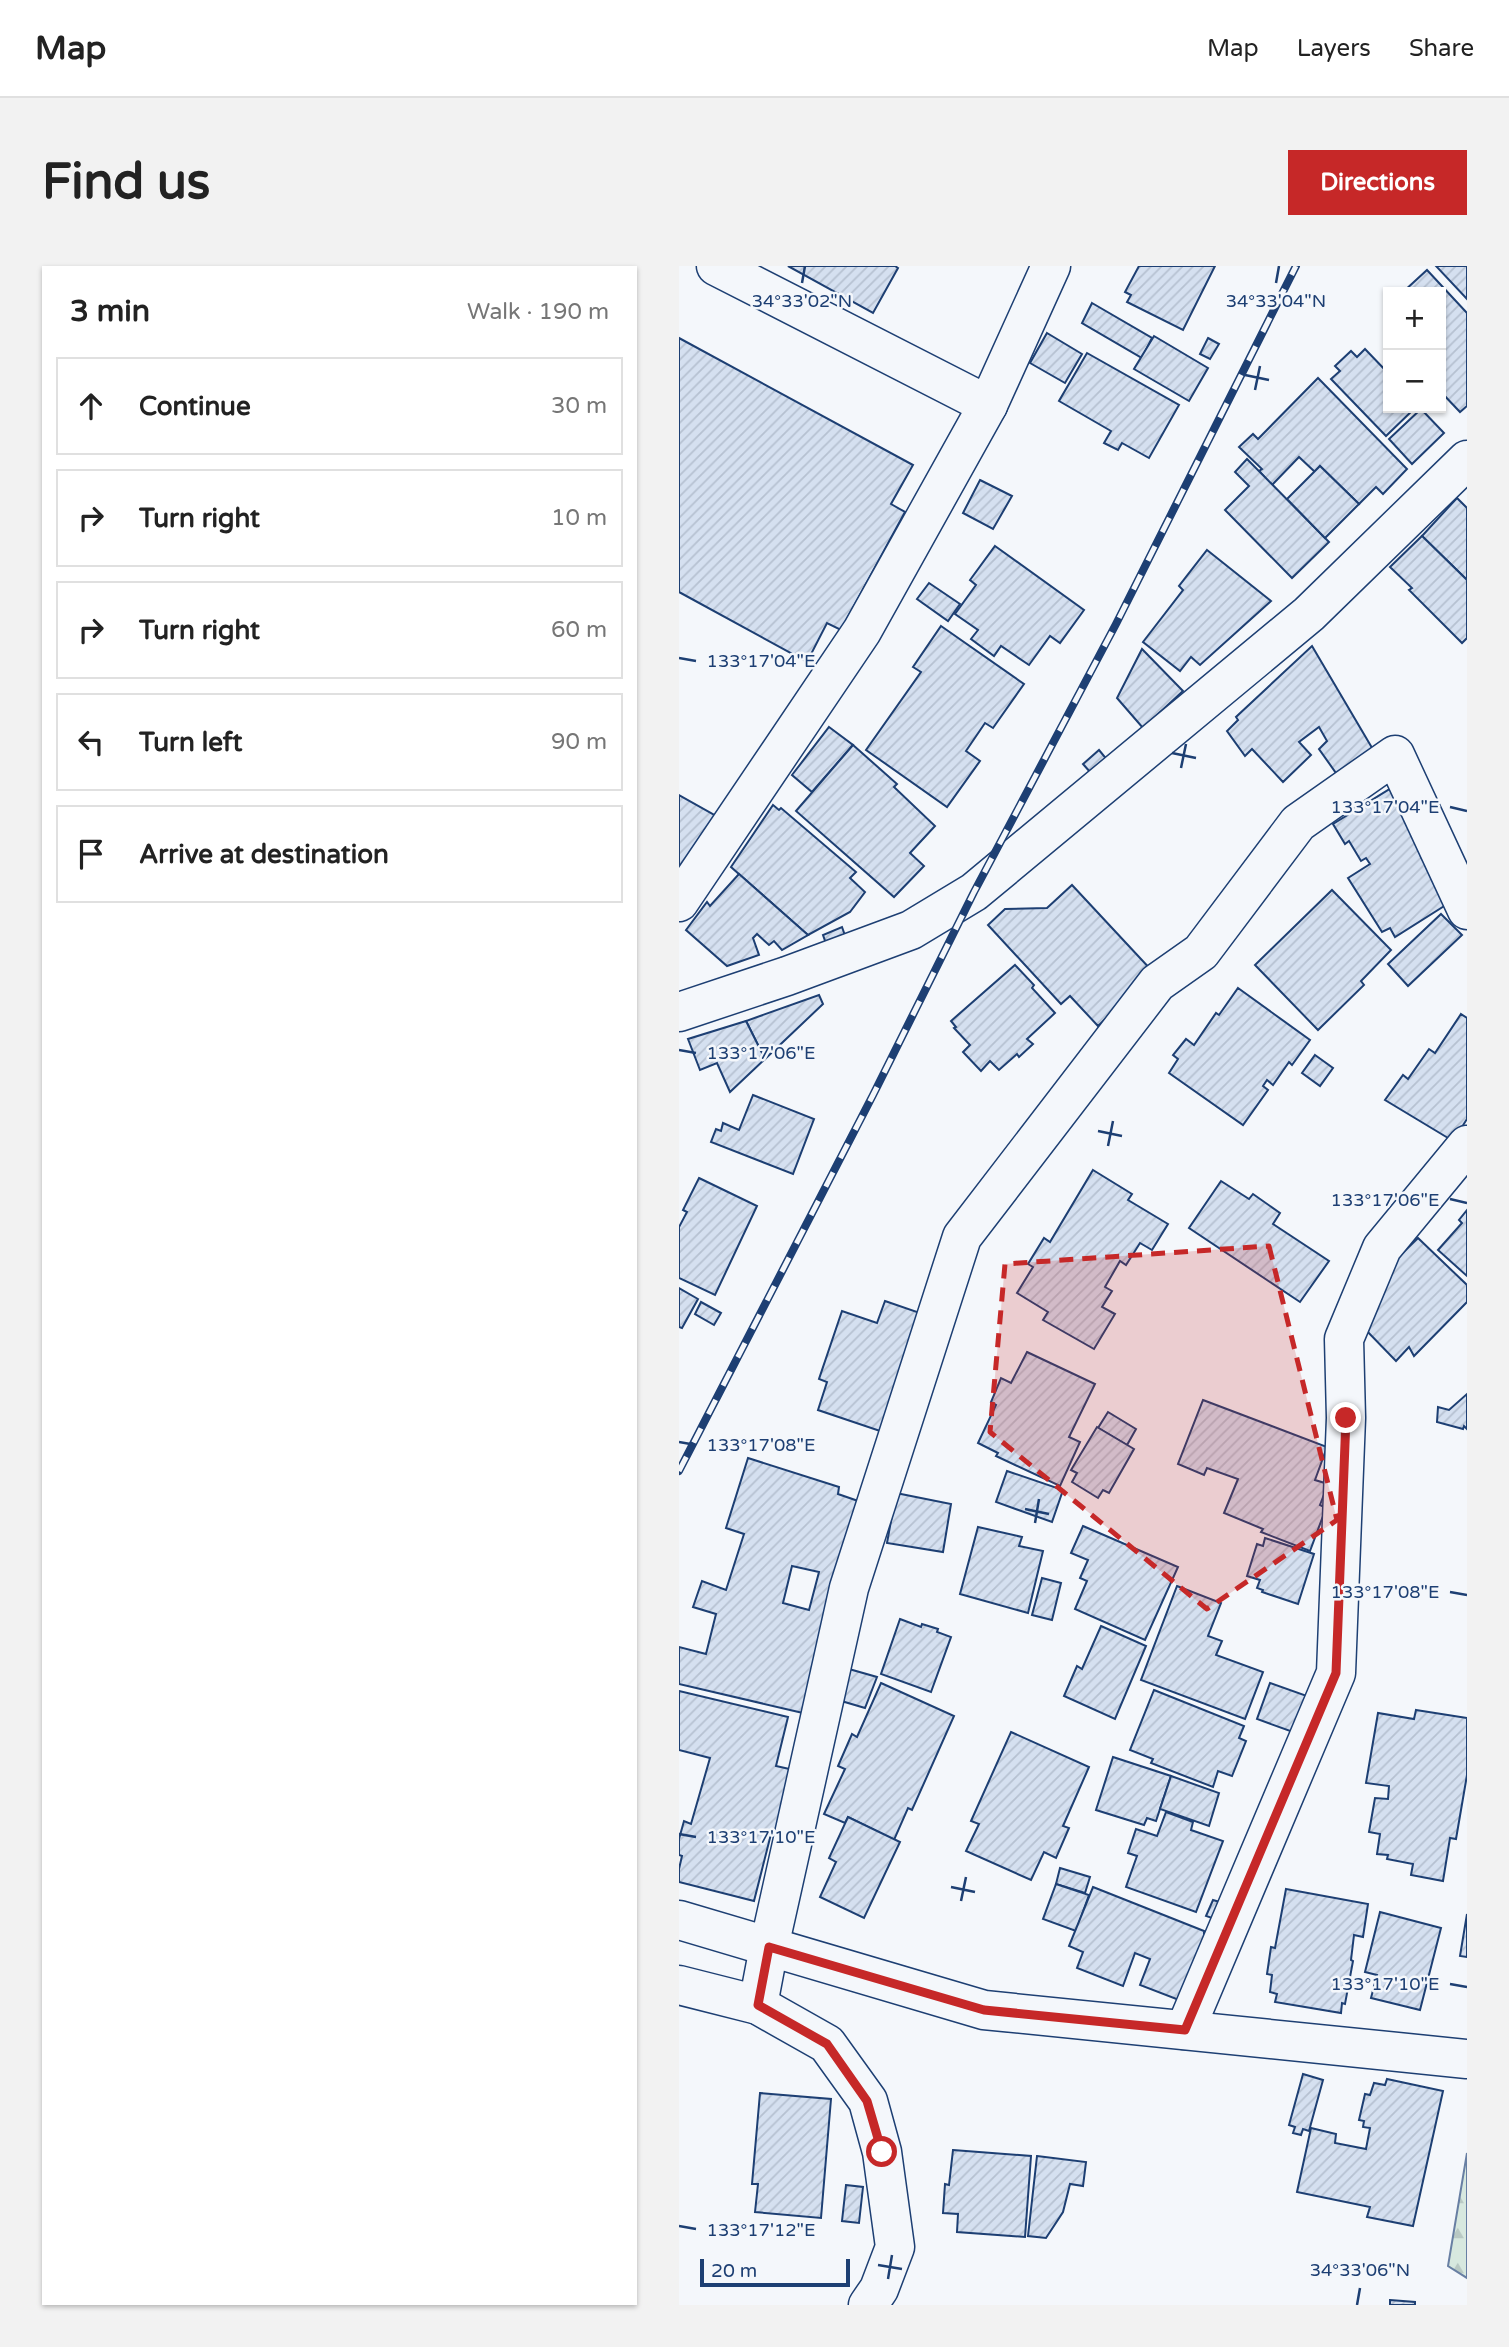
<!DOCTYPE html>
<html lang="en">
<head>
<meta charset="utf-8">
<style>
  :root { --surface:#fff; --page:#f2f2f2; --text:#222; --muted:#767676; --line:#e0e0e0; --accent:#c62828 }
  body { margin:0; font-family:"Varela Round",sans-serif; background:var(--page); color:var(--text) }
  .controls { position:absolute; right:21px; top:21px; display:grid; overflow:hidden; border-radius:0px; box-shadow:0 2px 5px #0004 }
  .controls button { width:63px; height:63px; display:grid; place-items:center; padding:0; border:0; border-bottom:2px solid var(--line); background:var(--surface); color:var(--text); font:35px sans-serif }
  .scale { position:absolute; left:21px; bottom:18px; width:150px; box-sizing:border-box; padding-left:7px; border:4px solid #1d3f73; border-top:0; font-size:19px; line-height:24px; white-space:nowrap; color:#1d3f73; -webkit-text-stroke:5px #f4f7fb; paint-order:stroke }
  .stop { position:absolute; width:21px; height:21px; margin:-16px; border:5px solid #c62828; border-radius:50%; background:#fff }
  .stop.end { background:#c62828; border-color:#fff; box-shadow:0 2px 7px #0008 }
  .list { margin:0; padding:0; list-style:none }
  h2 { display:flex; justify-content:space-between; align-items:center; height:91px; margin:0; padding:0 28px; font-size:30px }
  h2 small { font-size:23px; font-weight:400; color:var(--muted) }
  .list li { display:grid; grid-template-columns:46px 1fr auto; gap:21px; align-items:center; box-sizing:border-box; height:98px; margin:0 14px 14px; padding:0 14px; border:2px solid var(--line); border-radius:0px }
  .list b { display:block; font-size:26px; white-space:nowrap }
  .list em { font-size:23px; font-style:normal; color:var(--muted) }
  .icon { flex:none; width:38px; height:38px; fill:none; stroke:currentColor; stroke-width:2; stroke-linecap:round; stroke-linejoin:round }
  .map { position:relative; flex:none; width:788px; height:2039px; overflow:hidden; border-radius:0px }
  header { display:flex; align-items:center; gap:42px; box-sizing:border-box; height:98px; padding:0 35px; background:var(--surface); border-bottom:2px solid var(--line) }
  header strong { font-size:33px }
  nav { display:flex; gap:38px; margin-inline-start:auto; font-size:24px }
  .intro { display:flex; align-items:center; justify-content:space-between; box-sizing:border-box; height:168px; padding:0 42px }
  h1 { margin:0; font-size:49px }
  .button { padding:18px 32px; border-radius:0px; background:var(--accent); color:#fff; font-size:24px; font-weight:700 }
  main { display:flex; gap:42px; padding:0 42px }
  aside { flex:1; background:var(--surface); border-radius:0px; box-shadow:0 2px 5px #0004 }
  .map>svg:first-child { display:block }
  .forest { fill:url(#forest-firs); stroke:#687fa3; stroke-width:2 }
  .building { fill:url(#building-hatch); stroke:#1d3f73; stroke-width:2; fill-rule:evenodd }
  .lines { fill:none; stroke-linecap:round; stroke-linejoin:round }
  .street-casing { stroke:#1d3f73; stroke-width:41 }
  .street { stroke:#f4f7fb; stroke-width:38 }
  .rail-casing { stroke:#1d3f73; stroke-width:8 }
  .rail { stroke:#f4f7fb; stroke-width:5; stroke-dasharray:16; stroke-linecap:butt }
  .route { stroke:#c62828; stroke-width:9 }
  .marked { fill:#c62828; fill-opacity:0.2; stroke:#c62828; stroke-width:5; stroke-dasharray:14 9; stroke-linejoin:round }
  .ticks { fill:none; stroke:#1d3f73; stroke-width:2.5 }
  .ticks-label { font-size:18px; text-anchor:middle; fill:#1d3f73; stroke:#f4f7fb; stroke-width:5; stroke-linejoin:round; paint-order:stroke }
</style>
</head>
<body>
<header>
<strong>Map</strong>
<nav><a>Map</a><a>Layers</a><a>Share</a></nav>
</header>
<div class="intro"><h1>Find us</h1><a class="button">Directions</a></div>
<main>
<aside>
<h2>3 min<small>Walk · 190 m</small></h2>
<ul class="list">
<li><svg class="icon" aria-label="ahead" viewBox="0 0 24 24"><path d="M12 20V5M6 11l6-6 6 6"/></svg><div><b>Continue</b></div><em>30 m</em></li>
<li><svg class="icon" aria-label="right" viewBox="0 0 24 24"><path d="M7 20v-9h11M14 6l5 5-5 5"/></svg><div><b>Turn right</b></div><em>10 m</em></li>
<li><svg class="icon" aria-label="right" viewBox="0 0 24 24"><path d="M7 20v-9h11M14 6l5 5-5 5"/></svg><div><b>Turn right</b></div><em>60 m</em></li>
<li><svg class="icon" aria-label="left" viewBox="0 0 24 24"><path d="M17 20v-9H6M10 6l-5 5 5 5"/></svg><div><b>Turn left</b></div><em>90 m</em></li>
<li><svg class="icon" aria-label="arrive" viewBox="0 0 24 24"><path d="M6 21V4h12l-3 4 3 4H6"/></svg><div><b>Arrive at destination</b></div></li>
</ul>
</aside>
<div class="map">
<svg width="788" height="2039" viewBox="0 0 788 2039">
  <defs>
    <pattern id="forest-firs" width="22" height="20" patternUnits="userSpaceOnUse" patternTransform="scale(1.75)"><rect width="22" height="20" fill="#d7e8df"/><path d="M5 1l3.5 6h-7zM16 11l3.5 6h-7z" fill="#b8c8c3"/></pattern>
    <pattern id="building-hatch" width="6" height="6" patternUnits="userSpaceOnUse" patternTransform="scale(1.75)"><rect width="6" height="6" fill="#d5e0f0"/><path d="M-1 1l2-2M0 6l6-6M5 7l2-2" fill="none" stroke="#b6c1d1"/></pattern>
  </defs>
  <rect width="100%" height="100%" fill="#f4f7fb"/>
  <path class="forest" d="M 788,1887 L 788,2012 L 769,2000 Z"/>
  <g class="building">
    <path d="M 109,0 L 216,0 L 219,2 L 194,47 Z"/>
    <path d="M 460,0 L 536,0 L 504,64 L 448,36 L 452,29 L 446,26 Z"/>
    <path d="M 757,0 L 788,0 L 788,33 Z"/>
    <path d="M 748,4 L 788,47 L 788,140 L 781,146 L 762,126 L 762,26 L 724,26 Z"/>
    <path d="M 413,37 L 473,72 L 463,92 L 403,57 Z"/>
    <path d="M 368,67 L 403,88 L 386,117 L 351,97 Z"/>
    <path d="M 475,70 L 529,102 L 510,135 L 455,103 Z"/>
    <path d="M 0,72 L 234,199 L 212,238 L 226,246 L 162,364 L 148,357 L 128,396 L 0,326 Z"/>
    <path d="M 529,72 L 540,78 L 531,93 L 521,88 Z"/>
    <path d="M 686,83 L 709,107 L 709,142 L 736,142 L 707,170 L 652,113 L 661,105 L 656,100 L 672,85 L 678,91 Z"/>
    <path d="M 408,87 L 500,139 L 470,192 L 443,177 L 439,184 L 425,177 L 432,165 L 380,135 Z"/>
    <path d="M 639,112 L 728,203 L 704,228 L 697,221 L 680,238 L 641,200 L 636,206 L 620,191 L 593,219 L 580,205 L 583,203 L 560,181 L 574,168 L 579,173 Z"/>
    <path d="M 742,143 L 765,167 L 733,198 L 710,173 Z"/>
    <path d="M 568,193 L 650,276 L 613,312 L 546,244 L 570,220 L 556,206 Z"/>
    <path d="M 641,200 L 680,238 L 646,272 L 608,233 Z"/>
    <path d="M 301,214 L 333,230 L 314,263 L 284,247 Z"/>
    <path d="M 778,232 L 788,242 L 788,314 L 743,270 Z"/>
    <path d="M 743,270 L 788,314 L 788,372 L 783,377 L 730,324 L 733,322 L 711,301 Z"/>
    <path d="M 316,280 L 405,344 L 381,377 L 371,370 L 350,399 L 322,380 L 315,390 L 292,373 L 299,364 L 276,348 L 297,319 L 291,314 Z"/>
    <path d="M 528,284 L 592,335 L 521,399 L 512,391 L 501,405 L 464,376 L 504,324 L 500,320 Z"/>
    <path d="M 250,317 L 281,338 L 269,355 L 238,333 Z"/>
    <path d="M 262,360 L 345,418 L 314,462 L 306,457 L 287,485 L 301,495 L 268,541 L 187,484 L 242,406 L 234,401 Z"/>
    <path d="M 633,380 L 699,492 L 664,517 L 640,483 L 648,475 L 640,461 L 620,476 L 632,489 L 604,516 L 573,483 L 566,490 L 548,465 L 559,454 L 557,451 Z"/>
    <path d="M 463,383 L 504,425 L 464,462 L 438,432 Z"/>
    <path d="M 150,461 L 174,479 L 133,526 L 113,509 Z"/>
    <path d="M 174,479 L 218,518 L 215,521 L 256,560 L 231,587 L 245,600 L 215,631 L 117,545 Z"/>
    <path d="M 420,484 L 434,501 L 419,515 L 404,498 Z"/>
    <path d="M 714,521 L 753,584 L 742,591 L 770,637 L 716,671 L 711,662 L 703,666 L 669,612 L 691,598 L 687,592 L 682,595 L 670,575 L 666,578 L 654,558 Z"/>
    <path d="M 0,529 L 37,550 L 0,617 Z"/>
    <path d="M 94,539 L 100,544 L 102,542 L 177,606 L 171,612 L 186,626 L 171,646 L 129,669 L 52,601 Z"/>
    <path d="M 60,608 L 129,669 L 103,684 L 95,675 L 90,679 L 78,668 L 74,672 L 80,689 L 48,700 L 7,664 L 28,636 L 31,640 Z"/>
    <path d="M 393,619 L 475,707 L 419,760 L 391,730 L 382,738 L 309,659 L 326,643 L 368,642 Z"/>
    <path d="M 653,624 L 712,684 L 682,715 L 685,719 L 639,764 L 576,699 Z"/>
    <path d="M 762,648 L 783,669 L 729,720 L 709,698 Z"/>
    <path d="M 163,661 L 169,678 L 150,686 L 144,669 Z"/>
    <path d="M 336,699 L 355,719 L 353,722 L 376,747 L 348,773 L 354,778 L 340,791 L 338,788 L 320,804 L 311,795 L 302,805 L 284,786 L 291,779 L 275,762 L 277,761 L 272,755 Z"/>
    <path d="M 559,722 L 631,774 L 613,799 L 610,796 L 594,819 L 588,814 L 584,820 L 589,824 L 564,859 L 490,807 L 499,793 L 494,789 L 507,773 L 515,779 L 537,747 L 540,749 Z"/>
    <path d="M 140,729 L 144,738 L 86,793 L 67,755 Z"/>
    <path d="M 782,748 L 788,752 L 788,853 L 774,875 L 706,834 L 724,809 L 729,813 L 750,783 L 756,787 Z"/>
    <path d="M 67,755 L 86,793 L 51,826 L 38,797 L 21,804 L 9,773 Z"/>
    <path d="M 636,789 L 654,802 L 641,820 L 623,807 Z"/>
    <path d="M 74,829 L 135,853 L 114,908 L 32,876 L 37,863 L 42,865 L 44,857 L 60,864 Z"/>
    <path d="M 414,904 L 453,928 L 449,934 L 489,958 L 473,984 L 461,977 L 447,999 L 441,995 L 426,1021 L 433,1025 L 423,1041 L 436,1048 L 415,1083 L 364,1054 L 369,1046 L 338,1027 L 354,1001 L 349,998 L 365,972 L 371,976 Z"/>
    <path d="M 20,912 L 78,940 L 36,1029 L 0,1012 L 0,961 L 8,946 L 4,944 Z"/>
    <path d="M 542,915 L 570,933 L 574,928 L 601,947 L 594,958 L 650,995 L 621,1036 L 510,962 Z"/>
    <path d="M 788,944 L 788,1010 L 759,984 L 783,957 L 780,954 Z"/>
    <path d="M 739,972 L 788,1019 L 788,1036 L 735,1090 L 730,1081 L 717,1095 L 683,1060 L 709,1001 Z"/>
    <path d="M 0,1022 L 19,1033 L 3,1062 L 0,1061 Z"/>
    <path d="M 206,1035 L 244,1048 L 204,1166 L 139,1144 L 148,1116 L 140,1113 L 163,1045 L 198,1057 Z"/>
    <path d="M 22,1036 L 42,1047 L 35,1059 L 16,1048 Z"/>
    <path d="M 348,1086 L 416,1118 L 390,1171 L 401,1176 L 381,1220 L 317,1190 L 319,1187 L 299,1177 L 317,1139 L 312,1136 L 322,1112 L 332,1117 Z"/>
    <path d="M 788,1128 L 788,1163 L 785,1160 L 784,1163 L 758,1156 L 759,1141 L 770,1144 Z"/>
    <path d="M 524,1134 L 648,1181 L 636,1214 L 649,1218 L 641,1239 L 647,1242 L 631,1285 L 582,1266 L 584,1263 L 545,1247 L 559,1213 L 528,1202 L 525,1209 L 499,1198 Z"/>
    <path d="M 429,1146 L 457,1163 L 448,1179 L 419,1162 Z"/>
    <path d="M 418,1161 L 455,1183 L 430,1227 L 424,1224 L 419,1232 L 393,1216 L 398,1207 L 392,1204 Z"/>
    <path d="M 69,1192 L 160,1221 L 159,1228 L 182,1236 L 124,1447 L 0,1418 L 0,1381 L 27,1388 L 37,1348 L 14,1341 L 23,1315 L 47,1324 L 65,1268 L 47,1262 ZM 113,1300 L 140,1306 L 130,1344 L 104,1337 Z"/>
    <path d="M 328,1205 L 384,1224 L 373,1256 L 317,1236 Z"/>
    <path d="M 217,1227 L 272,1238 L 264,1286 L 208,1277 Z"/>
    <path d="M 404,1260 L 499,1301 L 466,1374 L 396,1343 L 408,1315 L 401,1312 L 409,1294 L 392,1287 Z"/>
    <path d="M 299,1261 L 343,1271 L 340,1280 L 364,1285 L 349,1347 L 281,1328 Z"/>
    <path d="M 586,1272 L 635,1288 L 619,1338 L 583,1326 L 584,1324 L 578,1322 L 581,1314 L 568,1310 L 578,1278 L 584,1280 Z"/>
    <path d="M 363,1312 L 382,1317 L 373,1354 L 353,1349 Z"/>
    <path d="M 498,1320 L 542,1337 L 529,1370 L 543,1375 L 537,1389 L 584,1406 L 566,1453 L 462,1414 Z"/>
    <path d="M 221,1353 L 242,1361 L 243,1358 L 259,1363 L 258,1366 L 272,1371 L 252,1426 L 202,1408 Z"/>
    <path d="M 422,1360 L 467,1380 L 436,1453 L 385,1430 L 398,1400 L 403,1403 Z"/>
    <path d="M 170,1403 L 198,1411 L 186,1442 L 159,1434 Z"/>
    <path d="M 202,1417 L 275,1450 L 233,1544 L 229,1542 L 215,1574 L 169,1551 L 166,1557 L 145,1548 L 166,1503 L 159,1500 L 173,1468 L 178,1471 Z"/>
    <path d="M 591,1417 L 628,1430 L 614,1466 L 578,1453 Z"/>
    <path d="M 475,1424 L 565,1460 L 560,1472 L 567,1475 L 553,1510 L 539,1505 L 534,1521 L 472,1497 L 474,1493 L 451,1484 Z"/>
    <path d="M 0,1425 L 109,1451 L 97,1500 L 115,1504 L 98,1570 L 92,1568 L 75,1635 L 0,1616 L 0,1603 L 3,1590 L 0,1589 L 0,1573 L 5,1555 L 12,1558 L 31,1492 L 0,1484 Z"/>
    <path d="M 737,1444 L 788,1452 L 788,1509 L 777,1573 L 771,1572 L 764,1615 L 732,1609 L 734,1598 L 708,1593 L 709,1589 L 698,1588 L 701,1568 L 690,1566 L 696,1532 L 709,1533 L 710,1520 L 687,1517 L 699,1447 L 735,1453 Z"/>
    <path d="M 332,1466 L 410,1501 L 384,1560 L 390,1562 L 377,1592 L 365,1586 L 352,1614 L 287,1585 L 300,1558 L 292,1555 Z"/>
    <path d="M 434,1491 L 492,1510 L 477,1555 L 468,1552 L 465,1559 L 417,1544 Z"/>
    <path d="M 492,1510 L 540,1527 L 530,1560 L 481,1543 Z"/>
    <path d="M 487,1546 L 514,1556 L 512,1564 L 544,1575 L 517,1646 L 447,1621 L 458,1590 L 449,1587 L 457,1563 L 478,1570 Z"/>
    <path d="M 169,1551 L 221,1576 L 185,1652 L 141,1631 L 157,1596 L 150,1592 Z"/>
    <path d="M 381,1602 L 411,1611 L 406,1627 L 377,1618 Z"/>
    <path d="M 377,1618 L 410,1629 L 397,1665 L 364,1653 Z"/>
    <path d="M 414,1621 L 525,1665 L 525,1668 L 531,1671 L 500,1734 L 461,1719 L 471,1693 L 456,1687 L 444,1720 L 398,1702 L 404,1686 L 390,1680 Z"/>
    <path d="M 607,1623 L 689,1638 L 684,1671 L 675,1669 L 672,1694 L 674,1695 L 666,1738 L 663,1737 L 662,1747 L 596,1736 L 598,1728 L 591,1726 L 593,1709 L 588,1708 L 592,1681 L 596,1682 Z"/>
    <path d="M 534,1634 L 544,1637 L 539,1654 L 527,1650 Z"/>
    <path d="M 701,1646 L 762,1662 L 741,1744 L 692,1732 L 698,1709 L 686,1706 Z"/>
    <path d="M 788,1648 L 788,1691 L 781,1690 Z"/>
    <path d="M 624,1808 L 644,1814 L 630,1865 L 624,1863 L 622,1869 L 614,1867 L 616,1861 L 610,1859 Z"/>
    <path d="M 708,1813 L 764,1825 L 734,1960 L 688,1951 L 691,1941 L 618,1926 L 632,1862 L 657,1868 L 656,1877 L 687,1883 L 691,1862 L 684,1861 L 685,1855 L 680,1854 L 686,1828 L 691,1829 L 695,1817 L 706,1819 Z"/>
    <path d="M 81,1827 L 152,1833 L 142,1952 L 76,1946 L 79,1918 L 73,1918 Z"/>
    <path d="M 274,1884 L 352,1890 L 346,1971 L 278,1966 L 279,1948 L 264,1947 L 266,1918 L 270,1919 Z"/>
    <path d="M 358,1890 L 407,1896 L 404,1920 L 391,1918 L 384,1946 L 367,1972 L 349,1970 Z"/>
    <path d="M 167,1919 L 184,1921 L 180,1957 L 163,1955 Z"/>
    <path d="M 711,2034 L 736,2036 L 736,2039 L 711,2039 Z"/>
  </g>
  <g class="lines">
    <g class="street-casing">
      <g id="street">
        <path d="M 37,0 L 309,139"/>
        <path d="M 0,636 L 183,365 L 309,139 L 372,0"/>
        <path d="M 0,746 L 108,710 L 232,664 L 295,626 L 630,348 L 788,194"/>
        <path d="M 0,1654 L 305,1744 L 788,1793"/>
        <path d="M 0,1719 L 79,1739 L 148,1778 L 189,1835 L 203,1886 L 216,1981 L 200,2023 L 189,2039"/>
        <path d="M 79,1739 L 90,1681 L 170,1322 L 283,971 L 478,717 L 522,686 L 619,557 L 716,489 L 788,644"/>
        <path d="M 506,1764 L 657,1407 L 667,1152 L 665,1073 L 703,982 L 788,879"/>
      </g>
    </g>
    <use href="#street" class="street"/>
    <g class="rail-casing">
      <path id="rail" d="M 0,1205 L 194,829 L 295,626 L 437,358 L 617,0"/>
    </g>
    <use href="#rail" class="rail"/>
  </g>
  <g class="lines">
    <path class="route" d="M 203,1886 L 188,1835 L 148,1778 L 79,1739 L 90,1681 L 305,1744 L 506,1764 L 657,1407 L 667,1152"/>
  </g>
  <path class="marked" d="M 590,980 L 658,1254 L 528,1343 L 311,1166 L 326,998 Z"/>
  <path class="ticks" d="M 123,17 L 126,0M 597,17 L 600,0M 566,109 L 590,114M 576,124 L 581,100M 0,392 L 17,395M 493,487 L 517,492M 502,502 L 507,478M 771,541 L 788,545M 0,784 L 17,787M 419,865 L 443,870M 429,880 L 434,855M 771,933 L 788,937M 0,1176 L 17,1179M 346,1243 L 370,1248M 356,1257 L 360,1233M 771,1326 L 788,1329M 0,1568 L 17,1571M 272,1621 L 296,1626M 282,1635 L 287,1611M 771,1718 L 788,1721M 0,1960 L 17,1963M 199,1999 L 223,2003M 209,2013 L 213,1989M 678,2039 L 681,2022"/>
  <g class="ticks-label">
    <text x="123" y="41">34°33'02"N</text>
    <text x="597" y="41">34°33'04"N</text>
    <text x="82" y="401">133°17'04"E</text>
    <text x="706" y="547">133°17'04"E</text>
    <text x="82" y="793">133°17'06"E</text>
    <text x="706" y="940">133°17'06"E</text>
    <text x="82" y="1185">133°17'08"E</text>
    <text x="706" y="1332">133°17'08"E</text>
    <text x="82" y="1577">133°17'10"E</text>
    <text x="706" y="1724">133°17'10"E</text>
    <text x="82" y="1970">133°17'12"E</text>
    <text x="681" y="2010">34°33'06"N</text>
  </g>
</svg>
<div class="controls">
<button>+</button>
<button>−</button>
</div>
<div class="scale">20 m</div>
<div class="stop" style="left:203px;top:1886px"></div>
<div class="stop end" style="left:667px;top:1152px"></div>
</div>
</main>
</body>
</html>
